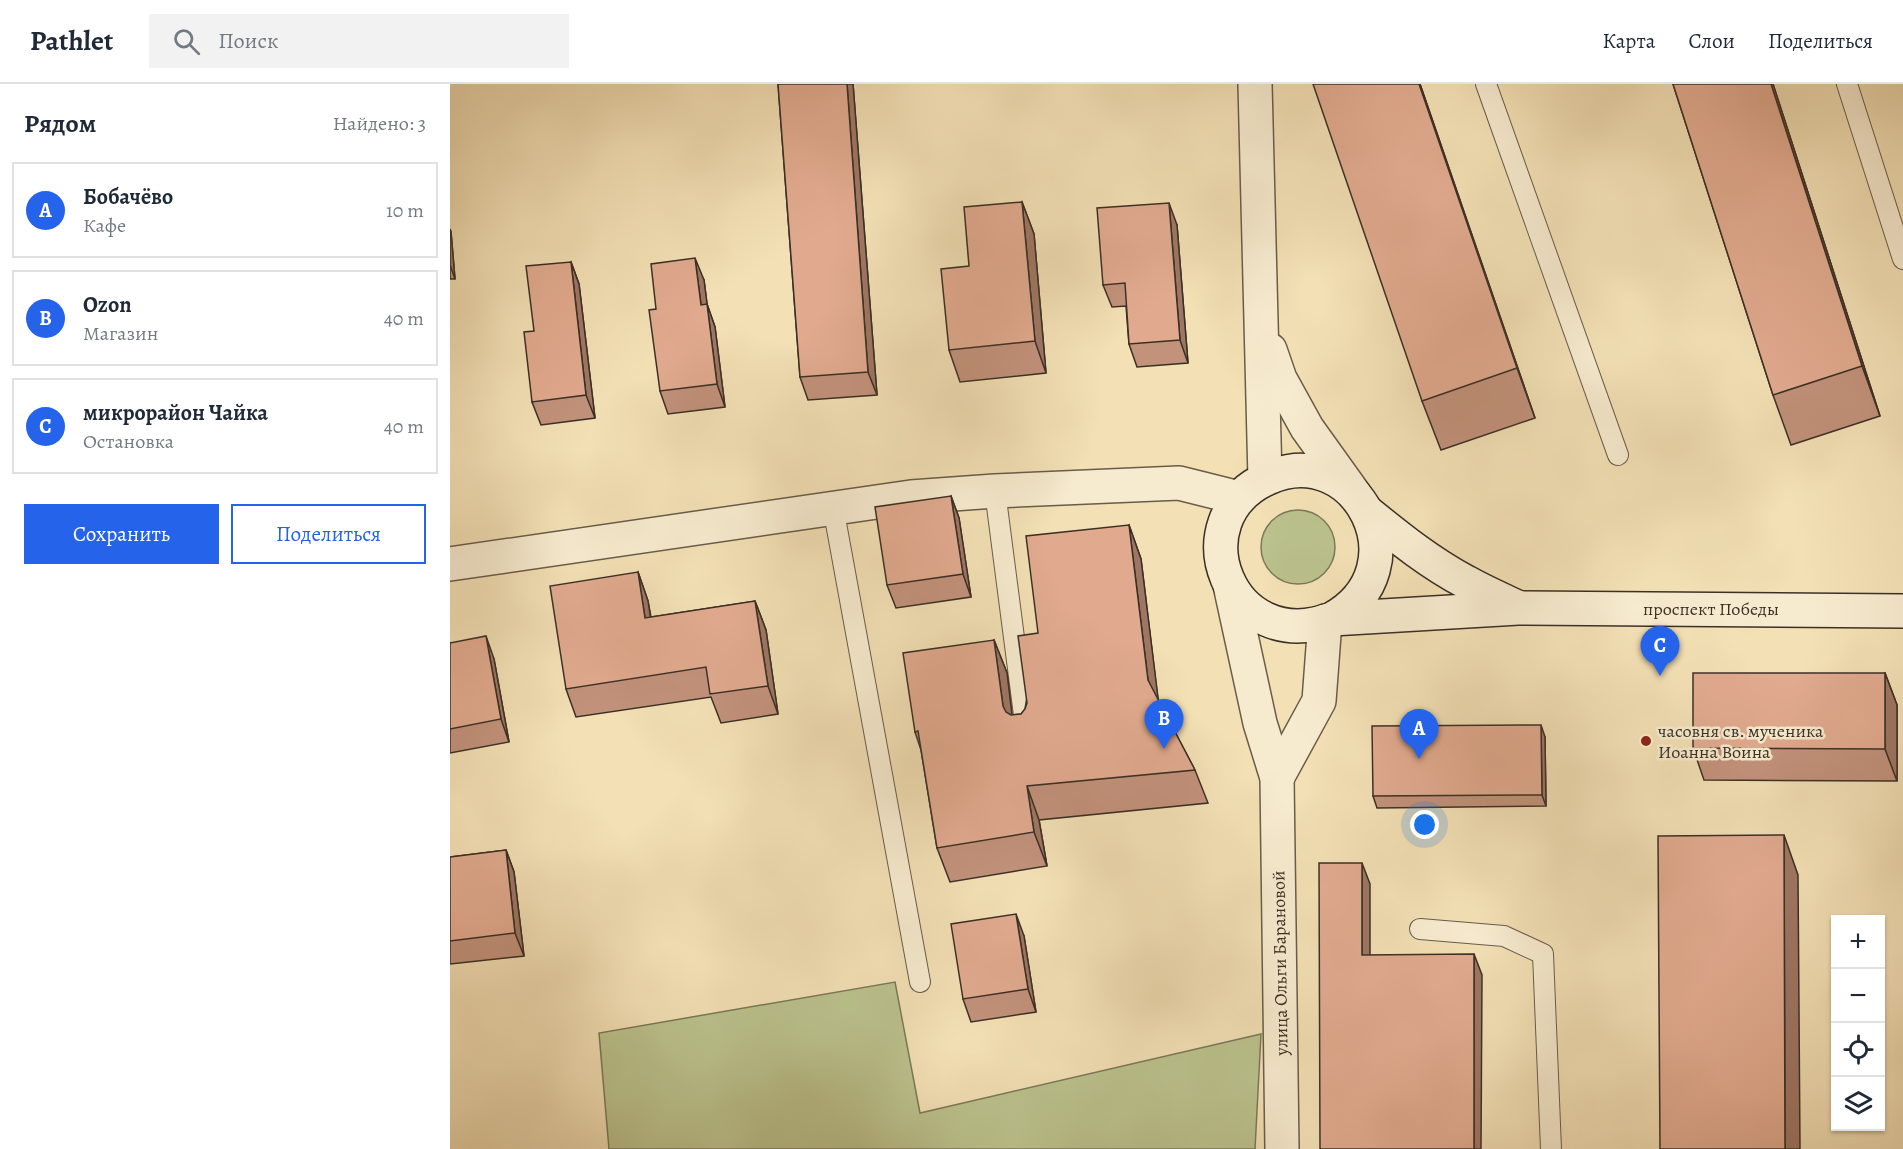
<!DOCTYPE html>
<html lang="ru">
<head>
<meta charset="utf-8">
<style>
  :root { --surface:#fff; --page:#f2f2f3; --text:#1f2937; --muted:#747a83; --line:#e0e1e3; --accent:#2563eb }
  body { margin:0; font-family:Alegreya,serif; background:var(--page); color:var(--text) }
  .controls { position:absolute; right:18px; bottom:18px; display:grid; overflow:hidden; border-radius:0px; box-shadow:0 2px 4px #0004 }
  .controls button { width:54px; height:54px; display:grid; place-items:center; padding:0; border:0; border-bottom:2px solid var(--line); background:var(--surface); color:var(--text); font:30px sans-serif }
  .you { position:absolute; left:975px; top:741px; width:21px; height:21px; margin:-15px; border:4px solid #fff; border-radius:50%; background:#1a73e8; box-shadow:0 0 0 9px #1a73e833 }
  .badge { display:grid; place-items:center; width:39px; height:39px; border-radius:50%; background:var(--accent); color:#fff; font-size:20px; font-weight:700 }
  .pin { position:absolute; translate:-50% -50px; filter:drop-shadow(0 2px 3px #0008) }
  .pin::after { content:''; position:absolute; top:32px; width:21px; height:18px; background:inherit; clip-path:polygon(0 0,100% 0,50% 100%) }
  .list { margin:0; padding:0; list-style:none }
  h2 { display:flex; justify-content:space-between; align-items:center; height:78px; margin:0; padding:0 24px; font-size:26px }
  h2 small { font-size:20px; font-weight:400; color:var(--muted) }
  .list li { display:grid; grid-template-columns:39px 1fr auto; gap:18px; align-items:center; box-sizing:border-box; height:96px; margin:0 12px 12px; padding:0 12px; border:2px solid var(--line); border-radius:0px }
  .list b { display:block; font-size:22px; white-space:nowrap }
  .list p { margin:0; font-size:20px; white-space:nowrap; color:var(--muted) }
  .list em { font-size:20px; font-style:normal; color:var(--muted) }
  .actions { display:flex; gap:12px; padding:18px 24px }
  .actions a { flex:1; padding:14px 0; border:2px solid var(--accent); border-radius:0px; text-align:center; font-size:21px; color:var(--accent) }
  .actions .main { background:var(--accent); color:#fff }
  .icon { flex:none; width:33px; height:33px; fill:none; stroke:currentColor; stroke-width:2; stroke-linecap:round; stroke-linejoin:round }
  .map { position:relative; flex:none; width:1453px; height:1065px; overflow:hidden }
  header { display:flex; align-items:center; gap:36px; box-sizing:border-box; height:84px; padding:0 30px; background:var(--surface); border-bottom:2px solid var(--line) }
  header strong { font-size:28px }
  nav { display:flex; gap:33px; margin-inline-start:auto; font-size:21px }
  .search { width:420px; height:54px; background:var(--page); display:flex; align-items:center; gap:15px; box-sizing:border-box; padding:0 21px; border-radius:0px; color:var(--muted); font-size:22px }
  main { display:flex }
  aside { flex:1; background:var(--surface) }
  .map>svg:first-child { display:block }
  .green { fill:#bbc28d; stroke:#7b795a; stroke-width:1.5 }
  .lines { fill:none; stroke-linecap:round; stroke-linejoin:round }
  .service-casing { stroke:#695c4a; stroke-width:22 }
  .minor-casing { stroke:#695c4a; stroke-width:36 }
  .tertiary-casing { stroke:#695c4a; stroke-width:36 }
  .secondary-casing { stroke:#3b3026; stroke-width:36 }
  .service { stroke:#f7ebcf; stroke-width:20 }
  .minor { stroke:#f7ebcf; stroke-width:33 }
  .tertiary { stroke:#f7ebcf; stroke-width:33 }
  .secondary { stroke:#f7ebcf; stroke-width:33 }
  .wall { fill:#c2927b; stroke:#3b3026; stroke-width:1.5 }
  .shaded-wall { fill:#9e7764; stroke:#3b3026; stroke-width:1.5 }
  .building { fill:#e1aa8f; stroke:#3b3026; stroke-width:1.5 }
  .poi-dot { fill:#8f2418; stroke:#f7ebcf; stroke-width:2 }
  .labels { text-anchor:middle; stroke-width:5; stroke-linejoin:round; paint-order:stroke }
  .street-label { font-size:18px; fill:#3b3026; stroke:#f7ebcf }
  .poi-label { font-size:18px; fill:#3b3026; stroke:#f7ebcf; text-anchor:start }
</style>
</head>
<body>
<header>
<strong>Pathlet</strong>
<div class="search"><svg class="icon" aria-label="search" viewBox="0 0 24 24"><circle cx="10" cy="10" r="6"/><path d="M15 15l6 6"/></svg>Поиск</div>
<nav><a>Карта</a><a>Слои</a><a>Поделиться</a></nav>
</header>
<main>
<aside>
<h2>Рядом<small>Найдено: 3</small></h2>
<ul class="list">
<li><span class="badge">A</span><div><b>Бобачёво</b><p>Кафе</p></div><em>10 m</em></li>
<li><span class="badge">B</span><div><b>Ozon</b><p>Магазин</p></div><em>40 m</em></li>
<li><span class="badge">C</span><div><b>микрорайон Чайка</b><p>Остановка</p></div><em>40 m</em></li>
</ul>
<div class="actions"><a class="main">Сохранить</a><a>Поделиться</a></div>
</aside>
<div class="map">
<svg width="1453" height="1065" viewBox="0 0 1453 1065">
  <rect width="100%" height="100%" fill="#f3e0b5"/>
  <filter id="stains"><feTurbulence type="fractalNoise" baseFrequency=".00333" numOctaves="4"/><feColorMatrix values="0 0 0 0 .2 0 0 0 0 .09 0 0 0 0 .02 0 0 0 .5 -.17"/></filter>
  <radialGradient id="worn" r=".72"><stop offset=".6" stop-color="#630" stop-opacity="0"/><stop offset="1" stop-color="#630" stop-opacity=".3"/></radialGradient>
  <g class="green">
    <circle cx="848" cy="463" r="37"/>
    <path d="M 445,898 L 470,1029 L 811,950 L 805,1065 L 159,1065 L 149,949 Z"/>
  </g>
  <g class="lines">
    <g class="service-casing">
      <g id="service">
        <path d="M 1036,0 L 1168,371"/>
        <path d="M 1397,0 L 1453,175"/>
        <path d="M 545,407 L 577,654"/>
        <path d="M 383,423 L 470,898"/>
        <path d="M 970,845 L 1054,852 L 1093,870 L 1101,1065"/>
      </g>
    </g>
    <g class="minor-casing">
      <g id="minor">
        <path d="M 0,480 L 461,413 L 545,407 L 729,399 L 789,414"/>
        <path d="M 780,501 L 810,639 L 827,694 L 832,1065"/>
        <path d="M 827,694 L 869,617 L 875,537"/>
      </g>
    </g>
    <g class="tertiary-casing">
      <g id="tertiary">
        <path d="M 805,0 L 815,395"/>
        <path d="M 820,266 L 830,295 L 857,344 L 905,411"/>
      </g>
    </g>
    <g class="secondary-casing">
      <g id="secondary">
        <path d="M 917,428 C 949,454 980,479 1016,498 C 1032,507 1050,515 1067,523"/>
        <path d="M 882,535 C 974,484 906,354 818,394 C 726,435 780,574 882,535 L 1068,524 L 1453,527"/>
      </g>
    </g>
    <use href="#service" class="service"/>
    <use href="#minor" class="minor"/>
    <use href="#tertiary" class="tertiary"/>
    <use href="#secondary" class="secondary"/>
  </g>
  <g class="wall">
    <path d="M 328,0 L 403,0 L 427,311 L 358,316 L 350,293 Z"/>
    <path d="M 970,0 L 1085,334 L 991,366 L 972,317 Z"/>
    <path d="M 1223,0 L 1323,0 L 1430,332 L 1341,361 L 1323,311 Z"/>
    <path d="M 572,118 L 584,150 L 596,289 L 510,298 L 499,266 Z"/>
    <path d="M 727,141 L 738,279 L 687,283 L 679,260 L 676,222 L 662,223 L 653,201 Z"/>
    <path d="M 0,145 L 1,148 L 5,195 L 0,195 Z"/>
    <path d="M 121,178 L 129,200 L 145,334 L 91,341 L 82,318 L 84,247 Z"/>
    <path d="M 254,196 L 257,220 L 265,243 L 275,323 L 218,330 L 210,307 L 206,225 Z"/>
    <path d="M 501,412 L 509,434 L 521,513 L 446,524 L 437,501 Z"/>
    <path d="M 679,441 L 691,475 L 708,616 L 745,686 L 758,719 L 589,736 L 597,782 L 500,798 L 487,764 L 471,666 L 465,648 L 544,556 L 557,589 L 562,631 L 571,630 L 575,625 L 588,549 Z"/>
    <path d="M 188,488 L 198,517 L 201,533 L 305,517 L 316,546 L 328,630 L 271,639 L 261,613 L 126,633 L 116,605 Z"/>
    <path d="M 0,559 L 44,575 L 59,658 L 0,669 Z"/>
    <path d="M 1435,589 L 1447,621 L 1447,697 L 1254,696 L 1243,664 Z"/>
    <path d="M 1095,653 L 1096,722 L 927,724 L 923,712 Z"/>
    <path d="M 56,766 L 64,788 L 74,872 L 0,880 L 0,773 Z"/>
    <path d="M 574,852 L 586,928 L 521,938 L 513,915 Z"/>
  </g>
  <g class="shaded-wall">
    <path d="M 397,0 L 403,0 L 427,311 L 418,288 Z"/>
    <path d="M 969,0 L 970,0 L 1085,334 L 1067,284 Z"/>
    <path d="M 1321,0 L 1323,0 L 1430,332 L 1412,282 Z"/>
    <path d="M 572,118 L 584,150 L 596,289 L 585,257 Z"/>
    <path d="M 719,119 L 727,141 L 738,279 L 730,256 Z"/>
    <path d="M 0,145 L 1,148 L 5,195 L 0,181 Z"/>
    <path d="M 245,174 L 254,196 L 260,243 L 251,221 Z"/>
    <path d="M 121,178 L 129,200 L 145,334 L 136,311 Z"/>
    <path d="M 257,220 L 265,243 L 275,323 L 267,300 Z"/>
    <path d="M 501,412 L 509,434 L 521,513 L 513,490 Z"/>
    <path d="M 679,441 L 691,475 L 710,630 L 698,596 Z"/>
    <path d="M 188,488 L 198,517 L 205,563 L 195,534 Z"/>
    <path d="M 305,517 L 316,546 L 328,630 L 318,602 Z"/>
    <path d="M 36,552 L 44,575 L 59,658 L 51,635 Z"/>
    <path d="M 544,556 L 557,589 L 565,656 L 553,622 Z"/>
    <path d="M 1435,589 L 1447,621 L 1447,697 L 1435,665 Z"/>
    <path d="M 1091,641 L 1095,653 L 1096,722 L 1092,711 Z"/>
    <path d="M 577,702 L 589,736 L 597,782 L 584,748 Z"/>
    <path d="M 1334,751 L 1348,791 L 1350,1065 L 1335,1065 Z"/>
    <path d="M 56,766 L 64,788 L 74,872 L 65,849 Z"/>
    <path d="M 912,779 L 920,800 L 920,891 L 912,871 Z"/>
    <path d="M 566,830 L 574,852 L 586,928 L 578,905 Z"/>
    <path d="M 1024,870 L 1032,891 L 1031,1065 L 1024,1065 Z"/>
  </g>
  <g class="building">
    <path d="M 328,0 L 397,0 L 418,288 L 350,293 Z"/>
    <path d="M 863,0 L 969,0 L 1067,284 L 972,317 Z"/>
    <path d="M 1223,0 L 1321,0 L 1412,282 L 1323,311 Z"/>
    <path d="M 572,118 L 585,257 L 499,266 L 491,185 L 519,182 L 514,123 Z"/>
    <path d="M 719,119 L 730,256 L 679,260 L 675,199 L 653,201 L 647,124 Z"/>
    <path d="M 245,174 L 251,221 L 257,220 L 267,300 L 210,307 L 199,226 L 206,225 L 201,180 Z"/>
    <path d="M 121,178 L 136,311 L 82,318 L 74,248 L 84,247 L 76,182 Z"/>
    <path d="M 501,412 L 513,490 L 437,501 L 425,423 Z"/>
    <path d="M 679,441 L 698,596 L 745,686 L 577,702 L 584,748 L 487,764 L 468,647 L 465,648 L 453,569 L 544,556 L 553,622 L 556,628 L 561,631 L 571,630 L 575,625 L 577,619 L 568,552 L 588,549 L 576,452 Z"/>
    <path d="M 188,488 L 195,534 L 305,517 L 318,602 L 260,610 L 256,583 L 116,605 L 100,502 Z"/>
    <path d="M 36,552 L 51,635 L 0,645 L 0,559 Z"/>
    <path d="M 1243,589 L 1435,589 L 1435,665 L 1243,664 Z"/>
    <path d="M 1091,641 L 1092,711 L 923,712 L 922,642 Z"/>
    <path d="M 1334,751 L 1335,1065 L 1210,1065 L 1208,752 Z"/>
    <path d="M 56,766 L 65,849 L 0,857 L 0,773 Z"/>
    <path d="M 869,779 L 912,779 L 912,871 L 1024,870 L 1024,1065 L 870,1065 Z"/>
    <path d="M 566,830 L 578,905 L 513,915 L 501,840 Z"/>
  </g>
  <circle class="poi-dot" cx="1196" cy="657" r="6"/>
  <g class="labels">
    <g class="street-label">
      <text x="1261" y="531">проспект Победы</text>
      <text transform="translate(830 879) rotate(-91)" y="6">улица Ольги Барановой</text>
    </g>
    <g class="poi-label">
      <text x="1208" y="653">часовня св. мученика<tspan x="1208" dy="21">Иоанна Воина</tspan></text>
    </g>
  </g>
  <rect width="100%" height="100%" filter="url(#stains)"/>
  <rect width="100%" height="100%" fill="url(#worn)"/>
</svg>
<div class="controls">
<button>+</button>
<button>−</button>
<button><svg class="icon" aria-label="locate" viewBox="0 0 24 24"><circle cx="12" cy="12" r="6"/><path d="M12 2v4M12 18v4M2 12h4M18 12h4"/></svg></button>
<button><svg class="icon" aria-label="layers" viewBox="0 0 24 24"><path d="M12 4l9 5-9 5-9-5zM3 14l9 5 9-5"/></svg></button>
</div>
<div class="you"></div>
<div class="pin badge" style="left:969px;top:675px">A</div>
<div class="pin badge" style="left:714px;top:665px">B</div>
<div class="pin badge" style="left:1210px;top:592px">C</div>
</div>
</main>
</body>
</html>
